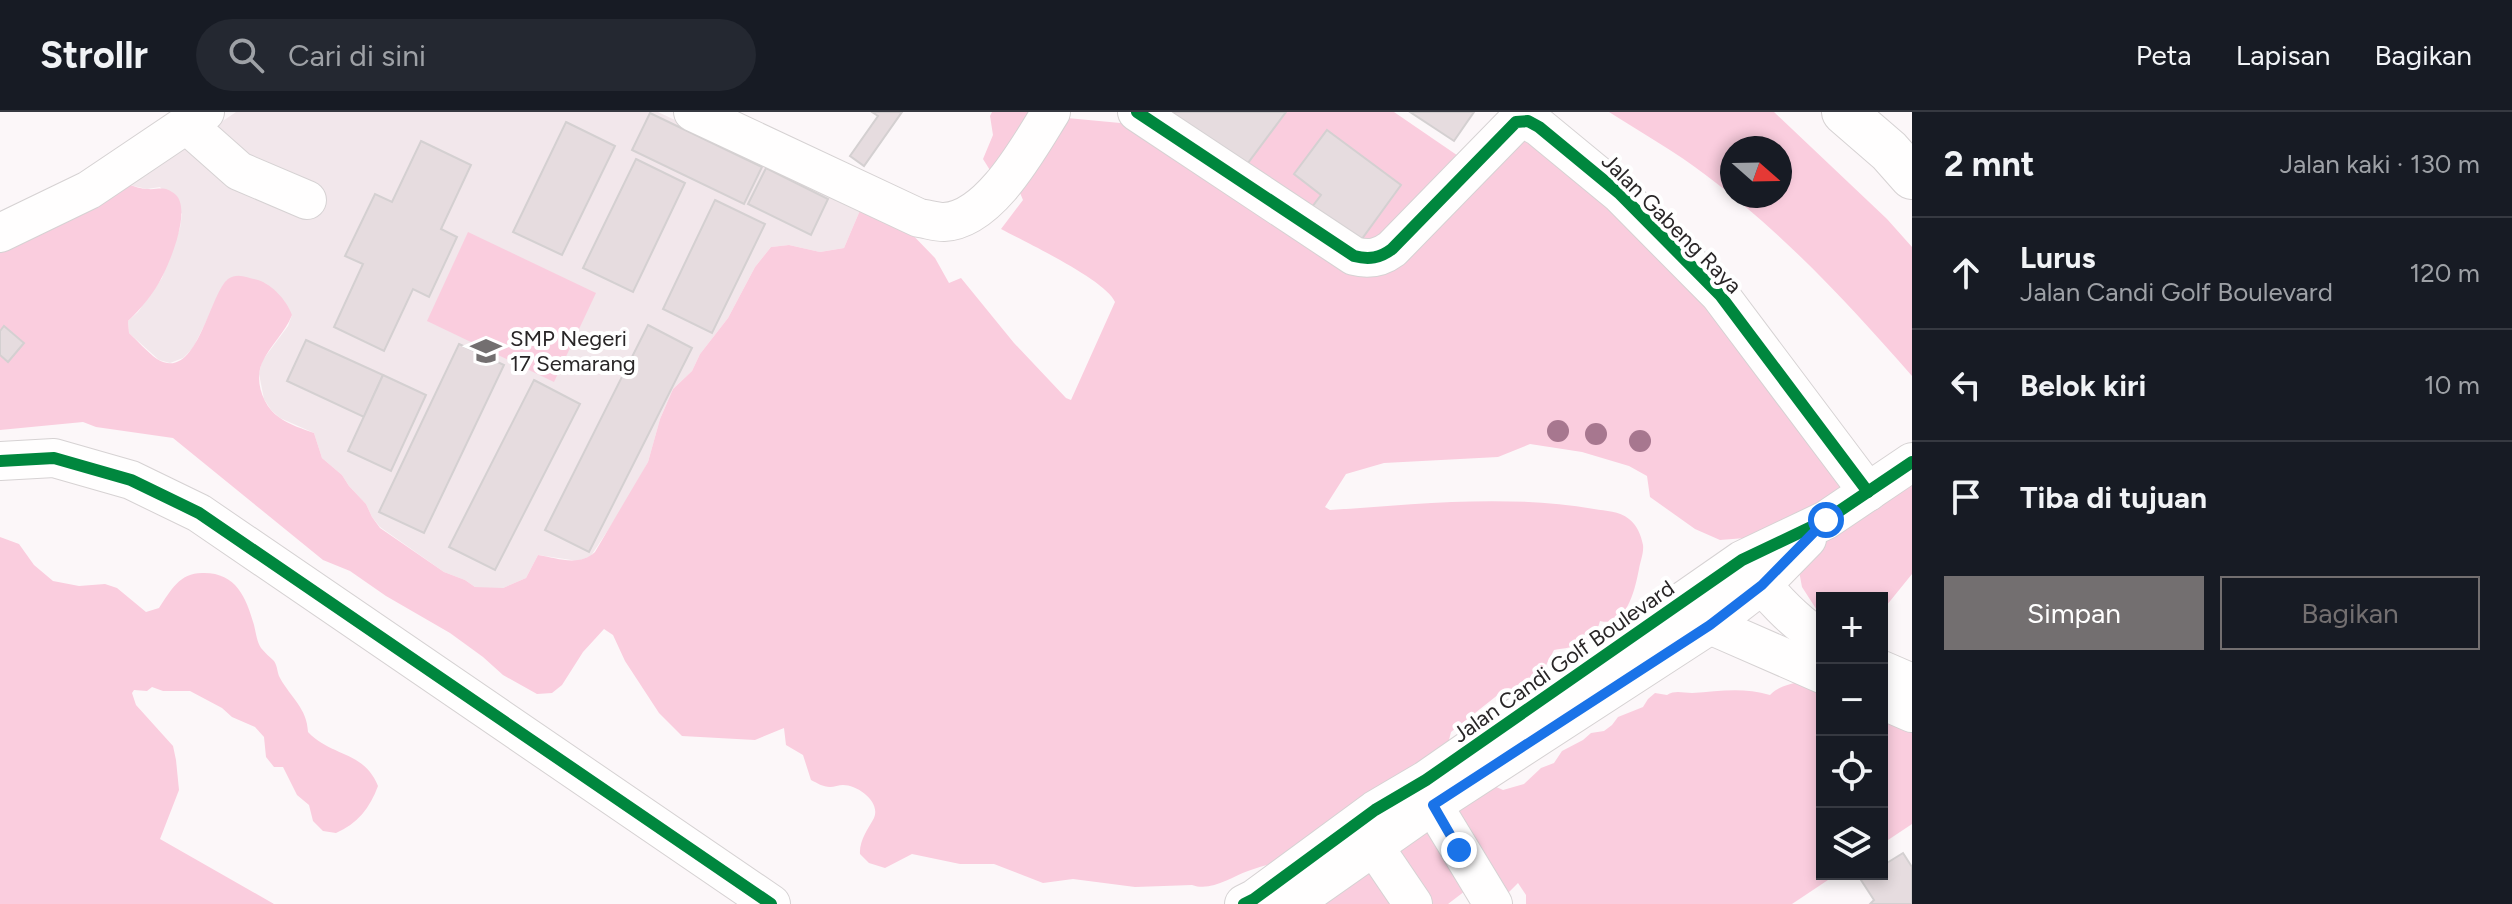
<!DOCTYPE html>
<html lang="id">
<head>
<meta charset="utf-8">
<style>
  :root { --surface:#171b24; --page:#242831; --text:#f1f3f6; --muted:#9ea1a6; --line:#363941; --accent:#736f70 }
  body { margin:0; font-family:Figtree,sans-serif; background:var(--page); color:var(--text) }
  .controls { position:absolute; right:24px; bottom:24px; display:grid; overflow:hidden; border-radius:0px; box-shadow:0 4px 12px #0003 }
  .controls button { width:72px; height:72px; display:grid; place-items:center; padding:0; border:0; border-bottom:2px solid var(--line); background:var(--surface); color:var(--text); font:40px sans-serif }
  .compass { position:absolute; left:1720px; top:24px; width:72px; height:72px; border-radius:50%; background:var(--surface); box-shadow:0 4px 12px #0003; rotate:110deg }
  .stop { position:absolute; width:24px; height:24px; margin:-18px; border:6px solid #1a73e8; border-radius:50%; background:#fff }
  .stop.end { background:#1a73e8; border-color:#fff; box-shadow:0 2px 8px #0008 }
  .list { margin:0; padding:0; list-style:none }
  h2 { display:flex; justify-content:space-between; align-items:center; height:104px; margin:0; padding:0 32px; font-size:34px }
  h2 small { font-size:26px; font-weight:400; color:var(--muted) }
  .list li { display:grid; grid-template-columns:52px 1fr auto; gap:24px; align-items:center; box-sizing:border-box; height:112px; padding:0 32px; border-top:2px solid var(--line) }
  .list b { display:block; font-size:30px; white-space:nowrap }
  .list p { margin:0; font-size:26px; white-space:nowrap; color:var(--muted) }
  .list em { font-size:26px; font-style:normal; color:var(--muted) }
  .actions { display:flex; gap:16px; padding:24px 32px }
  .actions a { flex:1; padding:18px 0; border:2px solid var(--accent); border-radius:0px; text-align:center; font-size:28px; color:var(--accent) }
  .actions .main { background:var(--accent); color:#fff }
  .icon { flex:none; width:44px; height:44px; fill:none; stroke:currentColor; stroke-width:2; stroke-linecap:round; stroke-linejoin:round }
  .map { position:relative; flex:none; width:1912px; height:792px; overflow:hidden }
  header { display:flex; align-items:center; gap:48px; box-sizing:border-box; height:112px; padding:0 40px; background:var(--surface); border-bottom:2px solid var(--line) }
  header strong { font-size:38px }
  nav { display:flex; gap:44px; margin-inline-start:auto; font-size:28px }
  .search { width:560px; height:72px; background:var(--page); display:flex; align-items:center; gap:20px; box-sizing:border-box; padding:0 28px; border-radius:44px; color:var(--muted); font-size:30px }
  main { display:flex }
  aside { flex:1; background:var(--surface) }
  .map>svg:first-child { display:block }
  .built { fill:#f2e7eb }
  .green { fill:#facdde; fill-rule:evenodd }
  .building { fill:#e6dcdf; stroke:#d4d0d1; stroke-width:2 }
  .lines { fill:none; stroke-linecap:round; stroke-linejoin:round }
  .minor-casing { stroke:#d6d2d3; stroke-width:40 }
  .highway-casing { stroke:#d6d2d3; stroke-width:46 }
  .minor { stroke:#fffefe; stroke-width:38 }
  .highway { stroke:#fffefe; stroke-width:44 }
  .cycleway-casing { stroke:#fff; stroke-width:17 }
  .cycleway { stroke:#00873e; stroke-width:12 }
  .tree { fill:#a7778f }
  .route { stroke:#1a73e8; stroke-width:10 }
  .labels { text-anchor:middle; stroke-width:8; stroke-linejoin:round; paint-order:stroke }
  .street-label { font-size:22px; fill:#292627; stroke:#fff }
  .poi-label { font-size:22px; fill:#292627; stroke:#fff; text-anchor:start }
</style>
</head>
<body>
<header>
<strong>Strollr</strong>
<div class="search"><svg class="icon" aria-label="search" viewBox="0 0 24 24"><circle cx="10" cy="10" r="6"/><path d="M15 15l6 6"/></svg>Cari di sini</div>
<nav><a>Peta</a><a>Lapisan</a><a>Bagikan</a></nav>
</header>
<main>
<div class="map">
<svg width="1912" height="792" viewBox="0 0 1912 792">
  <rect width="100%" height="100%" fill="#fcf7f9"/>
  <path class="built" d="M 236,0 L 658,0 L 861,96 L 844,136 L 820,140 L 789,133 L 771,135 L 755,155 L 728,206 L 700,242 L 692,259 L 673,277 L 660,307 L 648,350 L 627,389 L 591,444 L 578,449 L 538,443 L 526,466 L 503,476 L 488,477 L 475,475 L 465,468 L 444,460 L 380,415 L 372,405 L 366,392 L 349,374 L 342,363 L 322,346 L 314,321 L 280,306 L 271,298 L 264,287 L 259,262 L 262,249 L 288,214 L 292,203 L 227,168 L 193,236 L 183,246 L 170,251 L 159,248 L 129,221 L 128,209 L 138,200 L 162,166 L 180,116 L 182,102 L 160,75 L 147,77 L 129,73 Z"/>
  <g class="green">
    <path d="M 992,0 L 1058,0 L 1067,6 L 1131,12 L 1286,0 L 1394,0 L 1467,50 L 1530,18 L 1617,82 L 1867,381 L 1912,364 L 1912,462 L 1882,499 L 1882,486 L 1822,486 L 1822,506 L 1802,475 L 1795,438 L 1745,426 L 1720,428 L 1695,417 L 1650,385 L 1647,364 L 1629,354 L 1582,340 L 1530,332 L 1498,345 L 1384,351 L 1346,362 L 1325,395 L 1330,398 C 1418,392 1507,382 1594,397 C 1606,399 1619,399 1629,407 C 1637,413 1641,423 1643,433 C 1644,441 1640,450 1639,457 C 1635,477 1627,516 1600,509 C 1593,536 1575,534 1554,538 L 1542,561 L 1536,566 L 1519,576 L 1499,582 L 1451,620 L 1449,628 L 1456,646 L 1494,674 L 1503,678 L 1524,672 L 1541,656 L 1554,651 L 1562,639 L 1583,628 L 1591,621 L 1604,619 L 1612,613 L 1618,605 L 1643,595 L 1648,587 L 1655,581 L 1667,583 C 1675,578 1683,581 1692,581 C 1720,579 1743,575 1770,583 C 1784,569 1803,571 1822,566 L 1822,762 L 1837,762 L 1792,792 L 1526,792 L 1526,783 L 1518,771 L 1508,781 L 1465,779 L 1448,792 L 1326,792 L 1335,782 L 1292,746 C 1278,750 1262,754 1248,759 C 1231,765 1211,780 1192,773 L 1135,775 L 1073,767 L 1043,771 L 994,752 L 960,752 L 912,742 L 885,756 L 869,751 L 860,742 C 859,729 868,717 874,706 C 881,690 858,673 843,673 C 839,673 834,675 830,675 C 823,675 817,671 811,668 L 803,643 L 786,633 L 784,616 L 755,628 L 682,624 L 659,601 L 625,549 L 613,523 L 604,517 L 583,540 L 562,573 L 552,581 L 537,582 L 503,563 L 483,545 L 450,521 L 386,484 L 350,459 L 323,448 L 173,326 L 96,315 L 83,310 L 0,318 L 0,135 L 129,73 C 134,74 141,77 147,77 C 160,78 164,73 176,83 C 191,98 171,148 162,165 C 154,181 141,197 128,209 L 129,221 C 138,229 147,240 157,247 C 197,272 209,182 228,167 C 238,160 248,166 258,168 C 273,173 287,189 292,203 C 285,221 270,233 262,251 C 254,269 263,295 280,306 C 290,313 303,317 314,321 L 322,346 L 342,363 L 349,374 L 366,392 L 372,405 L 380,416 L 444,460 L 465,468 L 475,475 L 503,476 L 526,466 L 538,443 C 557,446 579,455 595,440 L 648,350 L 660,307 L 673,277 L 692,259 L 700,242 L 728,206 L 755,155 L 771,135 L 789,133 L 820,140 L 844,136 L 861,96 L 905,115 L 935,146 L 949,171 L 961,166 L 1014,231 L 1066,286 L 1071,288 L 1115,190 C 1106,168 1025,130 1001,117 L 1023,88 L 1018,76 L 993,63 L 983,47 L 993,23 L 990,4 Z"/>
    <path d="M 1609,0 L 1774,0 L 1887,107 L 1912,135 L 1912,264 C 1849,192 1783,121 1707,64 C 1676,40 1642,21 1609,0 ZM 1732,36 L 1780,36 L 1780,84 L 1732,84 Z"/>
    <path d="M 468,120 L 596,181 L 554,270 L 427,209 Z"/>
    <path d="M 0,425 L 19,432 L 34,453 L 53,469 L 79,474 L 105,472 L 117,476 L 146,500 L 159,496 C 171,478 180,460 204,461 C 236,461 246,485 254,513 C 256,521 257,530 261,536 C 265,541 270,545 274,549 C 278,555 277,561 280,566 C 291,586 307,596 308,620 C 332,645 364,639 378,674 C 370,696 357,712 336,721 L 323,719 L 313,709 L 309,693 L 297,683 L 283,655 L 274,655 L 266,645 L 264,625 L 255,615 L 232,605 L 222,596 L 190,579 L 163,579 L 152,575 L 147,579 L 134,578 L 132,581 L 136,593 L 173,634 L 176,648 L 179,678 L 160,727 L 274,792 L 0,792 Z"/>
    <path d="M 1882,600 L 1912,607 L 1912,712 L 1882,732 Z"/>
  </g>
  <g class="building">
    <path d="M 872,0 L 902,0 L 864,54 L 850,44 L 878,4 Z"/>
    <path d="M 1167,0 L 1286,0 L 1242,59 Z"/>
    <path d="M 1410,0 L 1474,0 L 1454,29 Z"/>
    <path d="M 650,1 L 762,55 L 744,92 L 632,38 Z"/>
    <path d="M 566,10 L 615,34 L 562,143 L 513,120 Z"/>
    <path d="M 1327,18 L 1401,73 L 1356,135 L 1309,99 L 1321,83 L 1294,62 Z"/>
    <path d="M 421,29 L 471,53 L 441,117 L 457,125 L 429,185 L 413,177 L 384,239 L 334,215 L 363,152 L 345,144 L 375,82 L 392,90 Z"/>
    <path d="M 636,47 L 685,71 L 633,180 L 583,156 Z"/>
    <path d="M 766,56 L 828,87 L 811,123 L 748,92 Z"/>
    <path d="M 715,88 L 765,112 L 712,221 L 663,197 Z"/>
    <path d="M 648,213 L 692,236 L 589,440 L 545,418 Z"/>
    <path d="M 4,214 L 24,231 L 8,250 L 0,243 L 0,219 Z"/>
    <path d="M 306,228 L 383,263 L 364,305 L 287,269 Z"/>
    <path d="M 459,232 L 504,253 L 424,421 L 379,400 Z"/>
    <path d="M 383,263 L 426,283 L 391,359 L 348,339 Z"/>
    <path d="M 534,268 L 580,292 L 495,458 L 449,435 Z"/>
    <path d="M 1903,741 L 1912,755 L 1912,792 L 1870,792 L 1874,788 L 1861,768 L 1870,762 L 1882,762 L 1882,754 Z"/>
  </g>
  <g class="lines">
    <g class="minor-casing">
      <g id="minor">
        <path d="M 693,0 L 919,106 C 927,107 936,110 944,110 C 990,108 1029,35 1051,0"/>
        <path d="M 1137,0 L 1354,144 C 1369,148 1380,146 1392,137 L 1516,10 L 1528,9 L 1539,15 L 1619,81 L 1720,183 L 1868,380"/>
        <path d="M 186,12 L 239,59 L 307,88"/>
        <path d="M 0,121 L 89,78 L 205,0"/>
        <path d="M 0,349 L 54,346 L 131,368 L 199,401 L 771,792"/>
        <path d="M 1747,454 C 1768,481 1793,510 1822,527"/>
        <path d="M 1694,502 L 1710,513 L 1822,562"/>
        <path d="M 1882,558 L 1912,571"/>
        <path d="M 1882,588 L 1912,601"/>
        <path d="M 1433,693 L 1493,792"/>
        <path d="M 1373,733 L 1413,792"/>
        <path d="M 1244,792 L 1254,787 L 1375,698 L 1426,668 L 1742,448 L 1826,408 L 1912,350"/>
        <path d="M 1292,792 L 1433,693 L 1710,513 L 1762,473 L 1807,427"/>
      </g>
    </g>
    <g class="highway-casing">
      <path id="highway" d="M 1844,0 L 1889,39 L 1912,65"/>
    </g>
    <use href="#minor" class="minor"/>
    <use href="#highway" class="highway"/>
    <g class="cycleway-casing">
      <g id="cycleway">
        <path d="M 1137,0 L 1354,144 C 1369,148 1380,146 1392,137 L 1516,10 L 1528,9 L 1539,15 L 1619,81 L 1720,183 L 1868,380"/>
        <path d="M 0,349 L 54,346 L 131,368 L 199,401 L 771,792"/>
        <path d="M 1244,792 L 1254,787 L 1375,698 L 1426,668 L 1742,448 L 1826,408 L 1912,350"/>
      </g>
    </g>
    <use href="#cycleway" class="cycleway"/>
  </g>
  <g class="tree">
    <circle cx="1558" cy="319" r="11"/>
    <circle cx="1596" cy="322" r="11"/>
    <circle cx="1640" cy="329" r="11"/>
  </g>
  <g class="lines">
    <path class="route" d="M 1459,738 L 1433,693 L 1710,513 L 1762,473 L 1826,408"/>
  </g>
  <defs>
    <g id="school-bare" transform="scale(2.4)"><path d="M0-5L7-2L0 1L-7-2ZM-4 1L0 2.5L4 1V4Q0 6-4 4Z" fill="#736f70" stroke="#fff" stroke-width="2.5" paint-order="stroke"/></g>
  </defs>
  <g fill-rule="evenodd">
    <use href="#school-bare" x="486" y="239"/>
  </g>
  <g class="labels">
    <g class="street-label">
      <text transform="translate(1672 111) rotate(45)" y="8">Jalan Gabeng Raya</text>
      <text transform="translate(1563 549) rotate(-35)" y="8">Jalan Candi Golf Boulevard</text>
    </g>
    <g class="poi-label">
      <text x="510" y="234">SMP Negeri<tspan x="510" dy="25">17 Semarang</tspan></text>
    </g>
  </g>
</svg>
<div class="controls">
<button>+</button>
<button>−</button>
<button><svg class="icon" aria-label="locate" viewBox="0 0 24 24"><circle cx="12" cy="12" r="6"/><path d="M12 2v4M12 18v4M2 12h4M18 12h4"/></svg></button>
<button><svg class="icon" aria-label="layers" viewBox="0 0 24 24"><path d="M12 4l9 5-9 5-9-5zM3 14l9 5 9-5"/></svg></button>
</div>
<svg class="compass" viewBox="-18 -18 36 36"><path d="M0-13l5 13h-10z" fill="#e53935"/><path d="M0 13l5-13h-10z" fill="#9ea1a6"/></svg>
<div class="stop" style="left:1826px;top:408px"></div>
<div class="stop end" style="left:1459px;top:738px"></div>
</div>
<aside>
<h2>2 mnt<small>Jalan kaki · 130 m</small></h2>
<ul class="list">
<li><svg class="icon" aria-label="ahead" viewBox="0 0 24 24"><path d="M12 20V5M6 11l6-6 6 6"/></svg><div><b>Lurus</b><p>Jalan Candi Golf Boulevard</p></div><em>120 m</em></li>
<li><svg class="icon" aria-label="left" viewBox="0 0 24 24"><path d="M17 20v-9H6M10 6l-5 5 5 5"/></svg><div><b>Belok kiri</b></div><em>10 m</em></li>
<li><svg class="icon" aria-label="arrive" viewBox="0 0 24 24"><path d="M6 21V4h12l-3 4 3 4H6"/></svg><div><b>Tiba di tujuan</b></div></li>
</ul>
<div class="actions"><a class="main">Simpan</a><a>Bagikan</a></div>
</aside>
</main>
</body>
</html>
